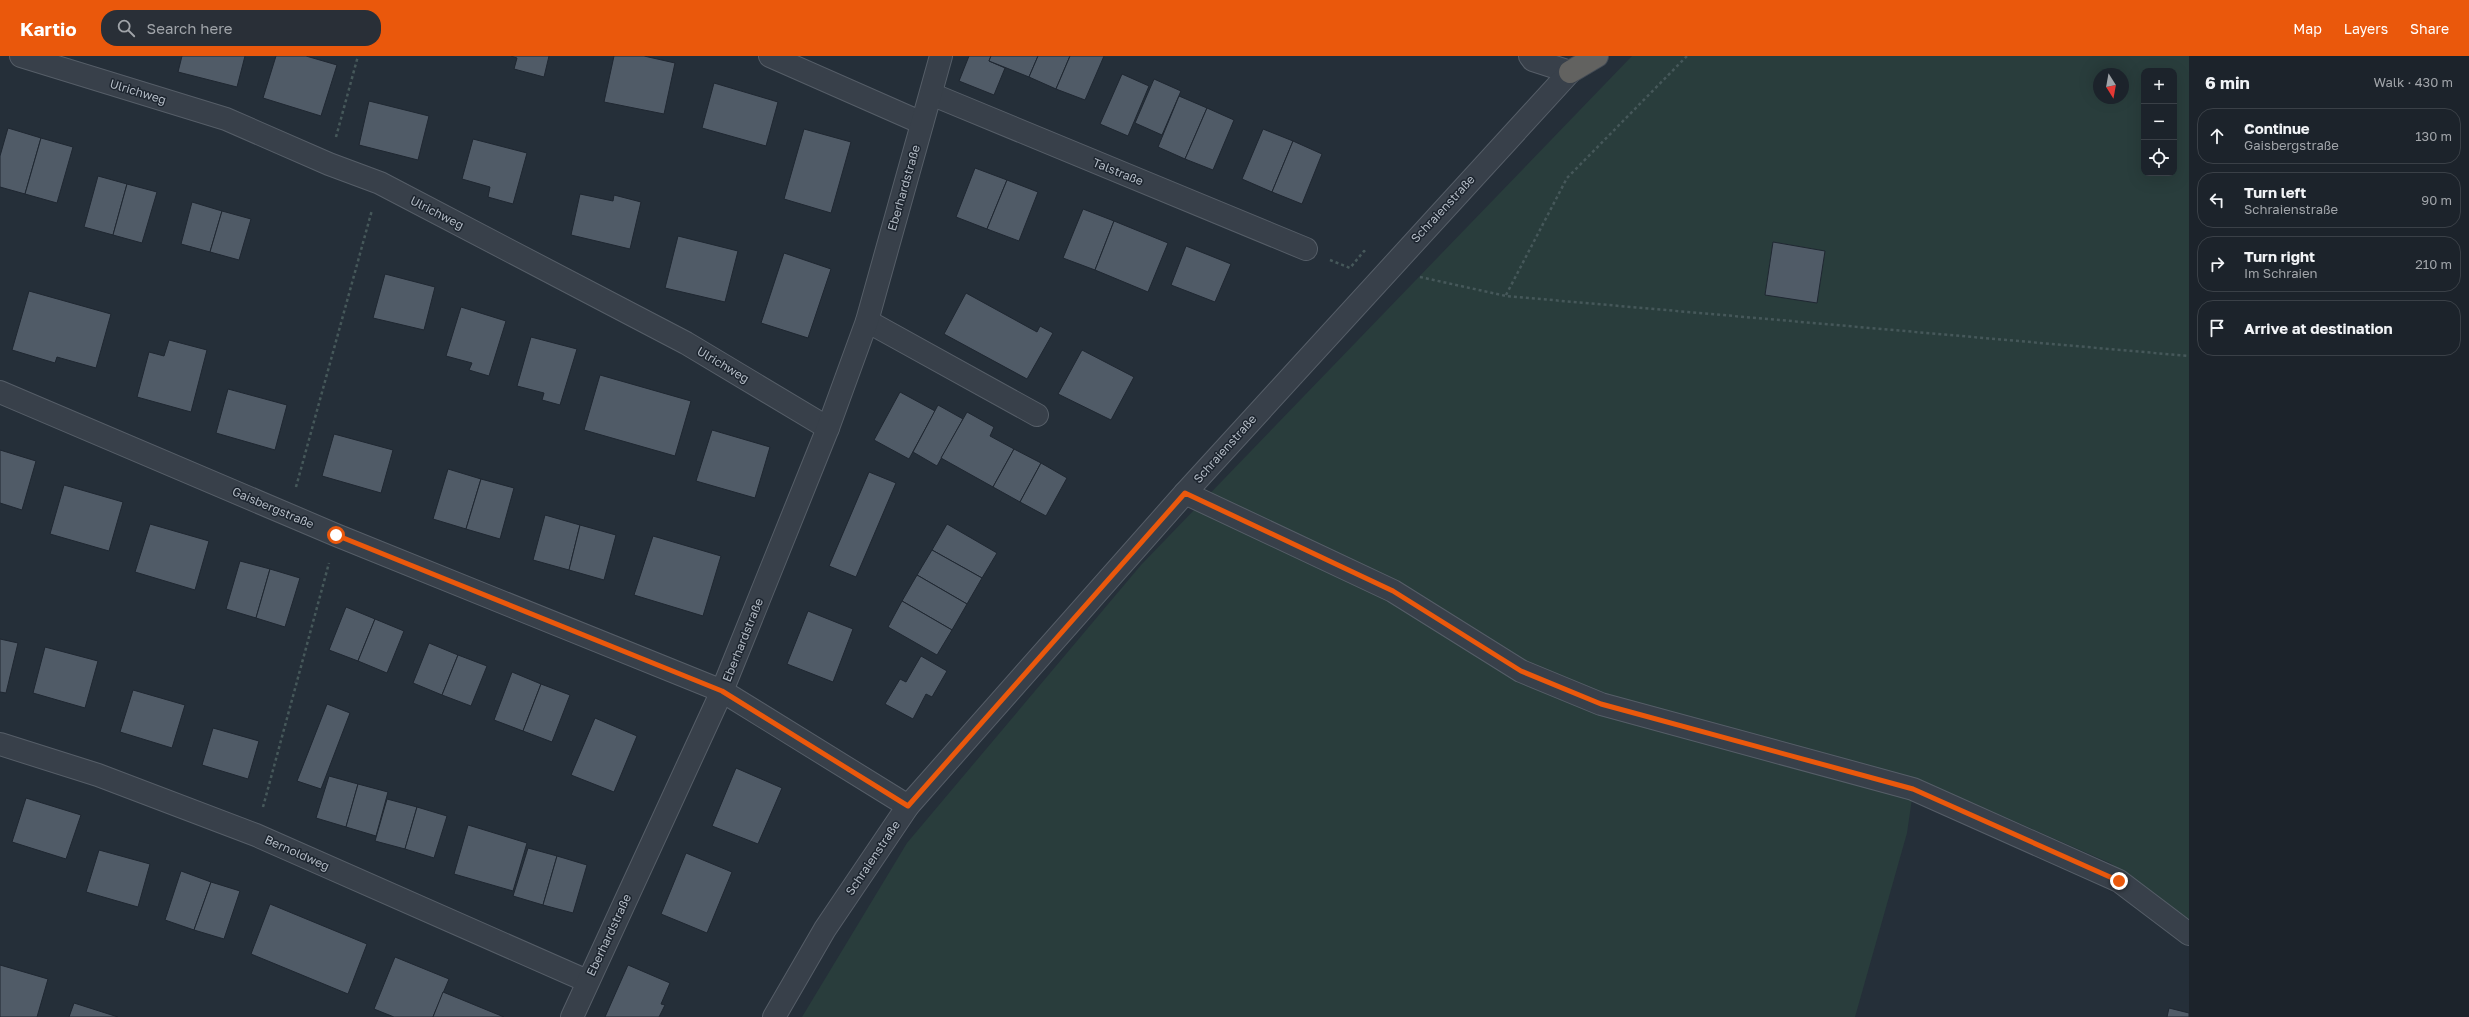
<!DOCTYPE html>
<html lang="en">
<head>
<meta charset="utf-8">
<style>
  :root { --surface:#1c232b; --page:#292f37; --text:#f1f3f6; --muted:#a0a4a9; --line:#3a4047; --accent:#ea580c }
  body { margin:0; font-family:"Golos Text",sans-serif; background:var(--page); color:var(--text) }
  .controls { position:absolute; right:12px; top:12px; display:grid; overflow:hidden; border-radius:8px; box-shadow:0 4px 16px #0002 }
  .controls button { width:36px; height:36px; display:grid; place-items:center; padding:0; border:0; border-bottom:1px solid var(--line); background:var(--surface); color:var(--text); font:20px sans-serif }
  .compass { position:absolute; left:2093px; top:12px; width:36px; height:36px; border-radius:50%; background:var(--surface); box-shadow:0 4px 16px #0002; rotate:169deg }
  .stop { position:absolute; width:12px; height:12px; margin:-9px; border:3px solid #ea580c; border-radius:50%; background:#fff }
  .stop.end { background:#ea580c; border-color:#fff; box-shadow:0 1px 4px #0008 }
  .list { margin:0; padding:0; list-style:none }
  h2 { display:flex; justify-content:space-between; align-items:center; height:52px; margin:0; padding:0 16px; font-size:17px }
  h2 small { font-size:13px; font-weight:400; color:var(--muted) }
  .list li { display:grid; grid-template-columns:26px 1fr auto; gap:12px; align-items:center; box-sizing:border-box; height:56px; margin:0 8px 8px; padding:0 8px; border:1px solid var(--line); border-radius:16px }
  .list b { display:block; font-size:15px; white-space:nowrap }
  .list p { margin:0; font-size:13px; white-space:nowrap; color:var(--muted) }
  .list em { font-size:13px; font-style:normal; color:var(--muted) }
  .icon { flex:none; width:22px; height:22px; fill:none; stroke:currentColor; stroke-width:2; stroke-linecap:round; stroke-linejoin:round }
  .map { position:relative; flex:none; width:2189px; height:961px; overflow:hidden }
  header { display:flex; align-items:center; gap:24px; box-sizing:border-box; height:56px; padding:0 20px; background:var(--accent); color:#fff }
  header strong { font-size:19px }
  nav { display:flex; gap:22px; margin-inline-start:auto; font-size:14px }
  .search { width:280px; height:36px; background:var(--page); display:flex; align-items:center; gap:10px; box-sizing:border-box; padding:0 14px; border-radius:16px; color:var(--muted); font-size:15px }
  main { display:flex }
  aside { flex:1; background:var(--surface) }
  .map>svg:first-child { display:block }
  .green { fill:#293d3c; fill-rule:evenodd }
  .building { fill:#505b67; stroke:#1f2731 }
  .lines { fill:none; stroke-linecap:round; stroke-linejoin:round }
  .minor-casing { stroke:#565e68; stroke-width:24 }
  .tertiary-casing { stroke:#565e68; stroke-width:24 }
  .trunk-casing { stroke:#434b55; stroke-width:24 }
  .path { stroke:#46585a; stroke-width:2.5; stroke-dasharray:3 3; stroke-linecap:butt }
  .minor { stroke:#38404a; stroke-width:22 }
  .tertiary { stroke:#38404a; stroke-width:22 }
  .trunk { stroke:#626260; stroke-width:22 }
  .route { stroke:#ea580c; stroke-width:5 }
  .labels { text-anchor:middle; stroke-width:3; stroke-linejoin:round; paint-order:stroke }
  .street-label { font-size:12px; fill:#b3bbc5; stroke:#1d252f }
</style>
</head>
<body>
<header>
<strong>Kartio</strong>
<div class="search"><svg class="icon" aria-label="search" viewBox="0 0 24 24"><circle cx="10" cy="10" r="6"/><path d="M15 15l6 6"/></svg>Search here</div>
<nav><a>Map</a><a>Layers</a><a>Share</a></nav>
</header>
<main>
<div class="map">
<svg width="2189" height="961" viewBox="0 0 2189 961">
  <rect width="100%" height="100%" fill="#252f39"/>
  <path class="green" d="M 1632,0 L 2189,0 L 2189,863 L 2110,807 L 1915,722 L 1907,777 L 1855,961 L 802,961 L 907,787 L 1141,509 ZM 2144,15 L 2174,15 L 2174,117 L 2144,117 ZM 2099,18 L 2123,18 L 2123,42 L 2099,42 Z"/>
  <g class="building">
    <path d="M 182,0 L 245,0 L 237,31 L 178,16 Z"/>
    <path d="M 276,0 L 306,0 L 337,9 L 321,60 L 263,42 Z"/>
    <path d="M 511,0 L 549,0 L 544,21 L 514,13 L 517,2 Z"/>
    <path d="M 614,0 L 644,0 L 675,7 L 664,58 L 604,46 Z"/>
    <path d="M 969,0 L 991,0 L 989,5 L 1005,12 L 994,39 L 959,25 Z"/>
    <path d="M 991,0 L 1038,0 L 1029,21 L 989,5 Z"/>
    <path d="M 1038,0 L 1070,0 L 1056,33 L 1029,21 Z"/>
    <path d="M 1070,0 L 1104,0 L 1085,44 L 1056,33 Z"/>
    <path d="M 1122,18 L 1149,30 L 1128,80 L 1100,68 Z"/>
    <path d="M 1154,23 L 1181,35 L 1162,79 L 1135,67 Z"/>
    <path d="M 714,27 L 778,46 L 766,90 L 702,72 Z"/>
    <path d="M 1179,40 L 1207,52 L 1185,103 L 1158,91 Z"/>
    <path d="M 369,45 L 429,60 L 418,104 L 359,89 Z"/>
    <path d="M 1207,52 L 1234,64 L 1213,114 L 1185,103 Z"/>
    <path d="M 8,72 L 41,82 L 25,138 L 0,131 L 0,100 Z"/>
    <path d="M 804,73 L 851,86 L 831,157 L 784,143 Z"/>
    <path d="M 1263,73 L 1293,85 L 1272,136 L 1242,123 Z"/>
    <path d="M 41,82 L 73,91 L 57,147 L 25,138 Z"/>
    <path d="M 473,83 L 527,97 L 513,148 L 488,141 L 490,131 L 462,123 Z"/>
    <path d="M 1293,85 L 1322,98 L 1302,148 L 1272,136 Z"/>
    <path d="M 975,112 L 1007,124 L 987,173 L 956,161 Z"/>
    <path d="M 98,120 L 127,128 L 113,179 L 84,171 Z"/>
    <path d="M 1007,124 L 1038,136 L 1019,185 L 987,173 Z"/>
    <path d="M 127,128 L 157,136 L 142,187 L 113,179 Z"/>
    <path d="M 580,138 L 613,145 L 614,139 L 641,146 L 630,193 L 571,179 Z"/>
    <path d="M 192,146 L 222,155 L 210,196 L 181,188 Z"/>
    <path d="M 1083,153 L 1114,165 L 1095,214 L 1063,202 Z"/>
    <path d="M 222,155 L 251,163 L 239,204 L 210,196 Z"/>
    <path d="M 1114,165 L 1168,187 L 1148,236 L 1095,214 Z"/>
    <path d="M 678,180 L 738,195 L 725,246 L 665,232 Z"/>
    <path d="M 1773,186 L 1825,195 L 1817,247 L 1765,239 Z"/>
    <path d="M 1186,190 L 1231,208 L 1215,246 L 1171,229 Z"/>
    <path d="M 784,197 L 831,213 L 808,282 L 761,267 Z"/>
    <path d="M 385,218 L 435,231 L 424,274 L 373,262 Z"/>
    <path d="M 29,235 L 111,258 L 96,312 L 57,301 L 55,307 L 12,294 Z"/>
    <path d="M 966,237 L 1037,276 L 1040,270 L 1053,277 L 1027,323 L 944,278 Z"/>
    <path d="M 461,251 L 506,265 L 489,320 L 469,314 L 472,307 L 446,300 Z"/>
    <path d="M 531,281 L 577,293 L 560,349 L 542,344 L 544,337 L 517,330 Z"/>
    <path d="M 169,284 L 207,294 L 191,356 L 137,341 L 149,296 L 164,300 Z"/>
    <path d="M 1082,294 L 1134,321 L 1111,364 L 1058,338 Z"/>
    <path d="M 600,319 L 691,345 L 675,400 L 584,374 Z"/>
    <path d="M 228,333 L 287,349 L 275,394 L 216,377 Z"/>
    <path d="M 900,336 L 935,355 L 909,403 L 874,384 Z"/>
    <path d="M 938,349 L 963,363 L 937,410 L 913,396 Z"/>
    <path d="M 967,356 L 994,371 L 990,380 L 1014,393 L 993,431 L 941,402 Z"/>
    <path d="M 712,374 L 770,391 L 755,442 L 696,425 Z"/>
    <path d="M 334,378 L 393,394 L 381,437 L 322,420 Z"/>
    <path d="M 1014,393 L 1041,407 L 1020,446 L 993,431 Z"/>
    <path d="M 0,394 L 36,405 L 22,454 L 0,447 Z"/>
    <path d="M 1041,407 L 1067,422 L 1046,460 L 1020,446 Z"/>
    <path d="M 448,413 L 481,423 L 466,473 L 433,463 Z"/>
    <path d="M 869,416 L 896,427 L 856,521 L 829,510 Z"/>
    <path d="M 481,423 L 514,432 L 500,483 L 466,473 Z"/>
    <path d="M 64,429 L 123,446 L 109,495 L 50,478 Z"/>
    <path d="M 545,459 L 580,469 L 569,514 L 533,504 Z"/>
    <path d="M 150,468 L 209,485 L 195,534 L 135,516 Z"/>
    <path d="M 947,468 L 997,497 L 982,522 L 932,494 Z"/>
    <path d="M 580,469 L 616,479 L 604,524 L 569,514 Z"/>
    <path d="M 653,480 L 721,500 L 703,560 L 634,539 Z"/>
    <path d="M 932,494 L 982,522 L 967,548 L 917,519 Z"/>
    <path d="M 240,505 L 270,513 L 256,562 L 226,553 Z"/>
    <path d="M 270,513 L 300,522 L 285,571 L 256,562 Z"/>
    <path d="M 917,519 L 967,548 L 952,574 L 902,545 Z"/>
    <path d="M 902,545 L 952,574 L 937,599 L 888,571 Z"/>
    <path d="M 346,551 L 375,563 L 358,605 L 329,594 Z"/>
    <path d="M 808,555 L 853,573 L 833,626 L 787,608 Z"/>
    <path d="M 375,563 L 404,575 L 387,617 L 358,605 Z"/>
    <path d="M 0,583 L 18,587 L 6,637 L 0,636 Z"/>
    <path d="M 429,587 L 458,599 L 442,639 L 413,627 Z"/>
    <path d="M 45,591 L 98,605 L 85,652 L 33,637 Z"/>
    <path d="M 458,599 L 487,610 L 471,650 L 442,639 Z"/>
    <path d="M 921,600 L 947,615 L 932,641 L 926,638 L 913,663 L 885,648 L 900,623 L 906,626 Z"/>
    <path d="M 512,616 L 541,628 L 523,675 L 494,664 Z"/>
    <path d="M 541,628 L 570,639 L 552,686 L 523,675 Z"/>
    <path d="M 133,634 L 185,649 L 172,692 L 120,676 Z"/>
    <path d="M 327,648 L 350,657 L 321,733 L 297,725 Z"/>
    <path d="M 595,662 L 637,680 L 614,736 L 571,719 Z"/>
    <path d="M 213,672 L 259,685 L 248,723 L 202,709 Z"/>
    <path d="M 736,712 L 782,732 L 758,788 L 712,770 Z"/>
    <path d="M 329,720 L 358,728 L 346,771 L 316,762 Z"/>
    <path d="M 358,728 L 388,736 L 376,780 L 346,771 Z"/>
    <path d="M 26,742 L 81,759 L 66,803 L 12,786 Z"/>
    <path d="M 387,743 L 417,751 L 405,793 L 375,785 Z"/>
    <path d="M 417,751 L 447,760 L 434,802 L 405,793 Z"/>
    <path d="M 468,769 L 527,787 L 513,835 L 454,818 Z"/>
    <path d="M 528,792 L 557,800 L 543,849 L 513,840 Z"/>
    <path d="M 99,794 L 150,808 L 138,851 L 86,836 Z"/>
    <path d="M 686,797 L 732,816 L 707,877 L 661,858 Z"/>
    <path d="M 557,800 L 587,809 L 573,857 L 543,849 Z"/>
    <path d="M 181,815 L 211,826 L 194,874 L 165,864 Z"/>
    <path d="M 211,826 L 240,835 L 224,883 L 194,874 Z"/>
    <path d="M 270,848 L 367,888 L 348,938 L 251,898 Z"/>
    <path d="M 395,901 L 449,923 L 433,961 L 394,961 L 374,953 Z"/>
    <path d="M 0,909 L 48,923 L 37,961 L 0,961 Z"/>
    <path d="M 628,909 L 670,927 L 661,948 L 665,949 L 659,961 L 605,961 Z"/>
    <path d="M 443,936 L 504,961 L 433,961 Z"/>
    <path d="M 74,947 L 118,961 L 69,961 Z"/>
    <path d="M 2169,952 L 2189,957 L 2189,961 L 2167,961 Z"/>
  </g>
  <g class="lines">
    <g class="minor-casing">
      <g id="minor">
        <path d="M 21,0 L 226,63 L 329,108 L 380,127 L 686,287 L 828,372"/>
        <path d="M 770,0 L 922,67"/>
        <path d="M 931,38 L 1306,193"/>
        <path d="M 867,265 L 1037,359"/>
        <path d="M 0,336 L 336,479 L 722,635 L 908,750"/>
        <path d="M 1185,437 L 1393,535 L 1521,615 L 1601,648 L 1913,733 L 2119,825 L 2189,878"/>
        <path d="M 0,688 L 98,719 L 256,779 L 587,925"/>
        <path d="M 572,961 L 722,635 L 828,372 L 867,265 L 941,0"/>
      </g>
    </g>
    <g class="tertiary-casing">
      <g id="tertiary">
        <path d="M 1530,0 L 1533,4 L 1570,16"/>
        <path d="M 774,961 L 825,873 L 908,750 L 1185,437 L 1570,16"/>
      </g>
    </g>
    <g class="trunk-casing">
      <path id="trunk" d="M 1570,16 L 1597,0"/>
    </g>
    <g class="path">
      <path d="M 336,81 L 358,0"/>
      <path d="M 1330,204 L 1350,212 L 1364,195 L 1366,197"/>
      <path d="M 1420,221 L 1506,240 L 2189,300"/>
      <path d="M 1506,239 L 1567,122 L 1687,0"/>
      <path d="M 296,431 L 372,154"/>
      <path d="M 263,751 L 329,507"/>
    </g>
    <use href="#minor" class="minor"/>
    <use href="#tertiary" class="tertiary"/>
    <use href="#trunk" class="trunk"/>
  </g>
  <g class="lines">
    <path class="route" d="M 336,479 L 722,635 L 908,750 L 1185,437 L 1393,535 L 1521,615 L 1601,648 L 1913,733 L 2119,825"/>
  </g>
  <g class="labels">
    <g class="street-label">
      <text transform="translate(138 36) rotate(17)" y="4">Ulrichweg</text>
      <text transform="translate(1118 116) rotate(22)" y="4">Talstraße</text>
      <text transform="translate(904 132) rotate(-74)" y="4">Eberhardstraße</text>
      <text transform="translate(1443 153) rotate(-47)" y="4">Schraienstraße</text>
      <text transform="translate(437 157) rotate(27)" y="4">Ulrichweg</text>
      <text transform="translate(723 309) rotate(31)" y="4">Ulrichweg</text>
      <text transform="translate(1225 393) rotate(-48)" y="4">Schraienstraße</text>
      <text transform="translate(273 452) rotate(23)" y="4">Gaisbergstraße</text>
      <text transform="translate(743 584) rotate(-68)" y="4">Eberhardstraße</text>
      <text transform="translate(297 797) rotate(24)" y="4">Bernoldweg</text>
      <text transform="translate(873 802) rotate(-56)" y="4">Schraienstraße</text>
      <text transform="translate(609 879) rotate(-65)" y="4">Eberhardstraße</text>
    </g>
  </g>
</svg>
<div class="controls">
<button>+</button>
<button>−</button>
<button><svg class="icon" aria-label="locate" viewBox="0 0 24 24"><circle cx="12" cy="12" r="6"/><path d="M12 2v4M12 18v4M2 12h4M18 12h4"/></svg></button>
</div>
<svg class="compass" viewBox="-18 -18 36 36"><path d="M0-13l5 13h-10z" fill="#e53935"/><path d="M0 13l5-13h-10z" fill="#a0a4a9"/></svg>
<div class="stop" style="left:336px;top:479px"></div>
<div class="stop end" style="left:2119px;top:825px"></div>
</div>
<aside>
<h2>6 min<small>Walk · 430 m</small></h2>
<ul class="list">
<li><svg class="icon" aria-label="ahead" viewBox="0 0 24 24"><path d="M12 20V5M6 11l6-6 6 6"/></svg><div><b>Continue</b><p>Gaisbergstraße</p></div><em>130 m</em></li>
<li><svg class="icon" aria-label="left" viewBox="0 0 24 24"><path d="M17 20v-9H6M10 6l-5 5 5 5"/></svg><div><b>Turn left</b><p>Schraienstraße</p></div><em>90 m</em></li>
<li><svg class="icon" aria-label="right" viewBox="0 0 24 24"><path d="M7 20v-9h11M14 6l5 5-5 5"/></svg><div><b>Turn right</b><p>Im Schraien</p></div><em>210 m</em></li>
<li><svg class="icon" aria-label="arrive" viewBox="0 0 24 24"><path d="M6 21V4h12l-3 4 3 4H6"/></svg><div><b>Arrive at destination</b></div></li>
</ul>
</aside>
</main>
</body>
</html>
